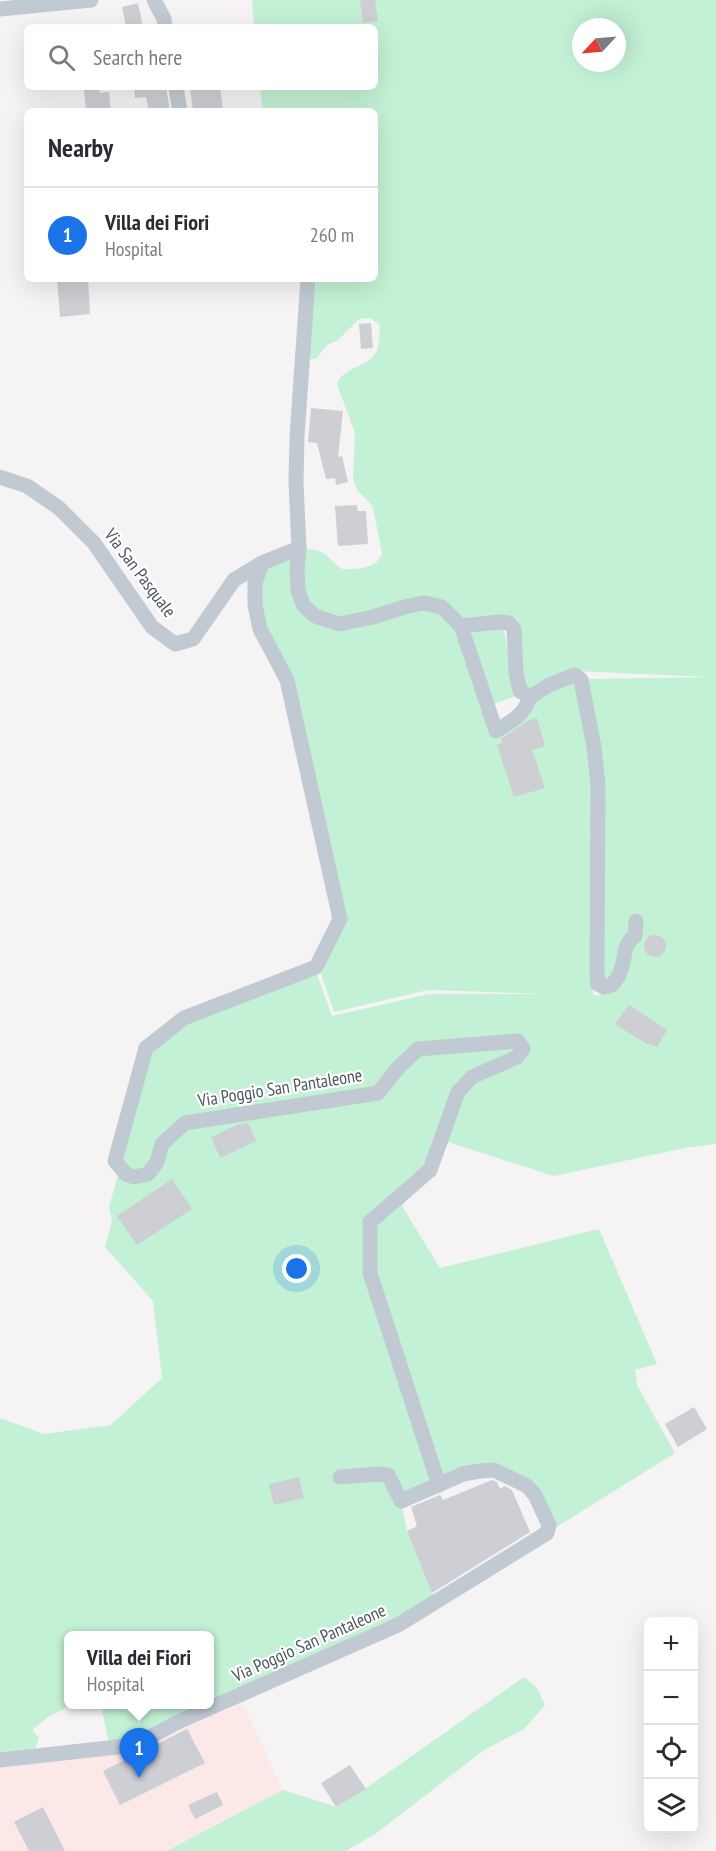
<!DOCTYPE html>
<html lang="en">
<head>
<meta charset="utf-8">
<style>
  :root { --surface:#fff; --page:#f7f7f7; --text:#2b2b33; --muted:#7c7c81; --line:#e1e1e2; --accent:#1a73e8 }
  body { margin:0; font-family:"PT Sans Narrow",sans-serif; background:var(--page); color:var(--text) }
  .controls { position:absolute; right:18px; bottom:18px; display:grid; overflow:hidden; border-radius:9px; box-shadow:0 6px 24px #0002 }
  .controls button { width:54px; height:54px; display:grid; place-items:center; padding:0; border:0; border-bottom:2px solid var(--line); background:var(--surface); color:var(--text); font:30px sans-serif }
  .compass { position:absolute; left:572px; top:18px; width:54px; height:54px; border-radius:50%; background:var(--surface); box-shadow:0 6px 24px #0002; rotate:244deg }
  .you { position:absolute; left:297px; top:1269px; width:21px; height:21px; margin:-15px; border:4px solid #fff; border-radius:50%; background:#1a73e8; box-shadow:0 0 0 9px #1a73e833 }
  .badge { display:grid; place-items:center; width:39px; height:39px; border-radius:50%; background:var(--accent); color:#fff; font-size:20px; font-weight:700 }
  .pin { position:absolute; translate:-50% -50px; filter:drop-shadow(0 2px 3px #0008) }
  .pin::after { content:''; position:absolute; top:32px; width:21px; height:18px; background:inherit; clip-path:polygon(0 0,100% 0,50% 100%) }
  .popup { position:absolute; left:64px; top:1631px; width:150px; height:78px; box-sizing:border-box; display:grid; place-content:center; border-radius:9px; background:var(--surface); filter:drop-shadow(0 2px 4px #0005); font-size:20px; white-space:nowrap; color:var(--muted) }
  .popup b { font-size:22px; color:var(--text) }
  .popup::after { content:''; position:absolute; left:50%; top:100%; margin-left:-12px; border:12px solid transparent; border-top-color:var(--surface) }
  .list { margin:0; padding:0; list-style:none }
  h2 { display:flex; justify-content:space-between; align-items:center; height:78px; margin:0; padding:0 24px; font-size:26px }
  h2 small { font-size:20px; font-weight:400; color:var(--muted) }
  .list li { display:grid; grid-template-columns:39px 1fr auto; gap:18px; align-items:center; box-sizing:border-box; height:96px; padding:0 24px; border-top:2px solid var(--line) }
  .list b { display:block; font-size:22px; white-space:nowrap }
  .list p { margin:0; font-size:20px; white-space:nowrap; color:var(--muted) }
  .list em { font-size:20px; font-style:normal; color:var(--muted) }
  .icon { flex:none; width:33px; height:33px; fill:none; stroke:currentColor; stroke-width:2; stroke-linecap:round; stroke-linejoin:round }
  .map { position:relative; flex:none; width:716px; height:1851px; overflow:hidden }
  .search { position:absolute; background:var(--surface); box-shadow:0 6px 24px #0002; left:24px; top:24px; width:354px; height:66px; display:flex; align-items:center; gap:15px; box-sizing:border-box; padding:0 21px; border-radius:9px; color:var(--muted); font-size:22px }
  .panel { position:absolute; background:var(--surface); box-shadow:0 6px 24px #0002; left:24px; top:108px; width:354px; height:174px; border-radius:9px }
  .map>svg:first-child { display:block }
  .medical { fill:#fce8e6 }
  .green { fill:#c3f1d5; fill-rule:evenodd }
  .building { fill:#cdcfd5 }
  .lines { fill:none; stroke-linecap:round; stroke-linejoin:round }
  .minor { stroke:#c1cad2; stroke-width:15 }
  .labels { text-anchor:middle; stroke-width:4.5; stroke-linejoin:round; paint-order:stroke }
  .street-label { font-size:18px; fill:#4a5661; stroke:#fff }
</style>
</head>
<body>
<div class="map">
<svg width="716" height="1851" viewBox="0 0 716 1851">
  <rect width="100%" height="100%" fill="#f5f3f3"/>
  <path class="medical" d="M 243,1704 L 283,1790 L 163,1851 L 0,1851 L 0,1766 L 126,1752 Z"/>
  <g class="green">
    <path d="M 252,0 L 716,0 L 716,1144 L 685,1148 L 554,1176 L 441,1140 L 430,1170 L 402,1206 L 440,1268 L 599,1229 L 657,1364 L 635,1370 L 637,1385 L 675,1453 L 547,1533 L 549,1525 L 535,1495 L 515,1479 L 494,1470 L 480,1471 L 463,1474 L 401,1501 L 407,1531 L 434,1597 L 389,1629 L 176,1723 L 135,1745 L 110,1748 L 101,1705 L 210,1704 L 210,1636 L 68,1636 L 68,1704 L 71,1705 L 48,1717 L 32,1730 L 39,1738 L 32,1756 L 0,1762 L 0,1418 L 44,1434 L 111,1425 L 162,1378 L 153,1301 L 105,1247 L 112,1221 L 109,1207 L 152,1051 L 191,1020 L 316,972 L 332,1016 L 429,994 L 546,994 L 428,990 L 334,1012 L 319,968 L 343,919 L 290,679 L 263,629 L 258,605 L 258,584 L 265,565 L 296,553 L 295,592 L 301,608 L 314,619 L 338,627 L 374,620 L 409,609 L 424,606 L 440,610 L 458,628 L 495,735 L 520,719 L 529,710 L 532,699 L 550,688 L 574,678 L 578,682 L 591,748 L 595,786 L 593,995 L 601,995 L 602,785 L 598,747 L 585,677 L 587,679 L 709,677 L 574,671 L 547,681 L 530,692 L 523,688 L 520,670 L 518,627 L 511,619 L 499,618 L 462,622 C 451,610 442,599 424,599 C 406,598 373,613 353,617 C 349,618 343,620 339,620 C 334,620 327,616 322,614 C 295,605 301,570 303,549 C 324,547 329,560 342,569 C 357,569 375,570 382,554 L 373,507 L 369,502 L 357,490 L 353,478 L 355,433 L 337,384 C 343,366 368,369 377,350 C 380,343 379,333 380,325 L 370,318 L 359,319 L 338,340 L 327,345 L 316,359 L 308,359 L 316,279 L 375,279 L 375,111 L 263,111 L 260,87 L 375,87 L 375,27 L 254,27 ZM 581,27 L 617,27 L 617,63 L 581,63 ZM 485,1043 L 493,1047 L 420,1054 L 400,1071 L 398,1068 L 418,1049 Z"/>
    <path d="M 502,628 L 505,635 L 516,696 L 490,705 L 468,636 L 474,631 Z"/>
    <path d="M 524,1677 L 537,1688 L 545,1705 L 524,1729 L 484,1750 L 378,1832 L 346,1851 L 166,1851 L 283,1790 L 337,1807 L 372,1784 Z"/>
  </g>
  <g class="building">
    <path d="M 360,0 L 375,0 L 378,21 L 363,23 Z"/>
    <path d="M 138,3 L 143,27 L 126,27 L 122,7 Z"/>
    <path d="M 134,87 L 166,87 L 170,111 L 149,111 L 146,97 L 135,98 Z"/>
    <path d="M 190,87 L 220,87 L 223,111 L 193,111 Z"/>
    <path d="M 99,88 L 100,93 L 109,92 L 111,111 L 86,111 L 84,90 Z"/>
    <path d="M 57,279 L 88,279 L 90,314 L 60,317 Z"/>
    <path d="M 371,323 L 373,348 L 361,349 L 359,324 Z"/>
    <path d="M 311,408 L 343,411 L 338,457 L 342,456 L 348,482 L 336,485 L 335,478 L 326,479 L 317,443 L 308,442 Z"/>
    <path d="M 357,505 L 358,511 L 366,511 L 368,544 L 338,546 L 335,506 Z"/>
    <path d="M 537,718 L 545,746 L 532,750 L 545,788 L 514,797 L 497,745 L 502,743 L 501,739 L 527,721 Z"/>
    <circle cx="655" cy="946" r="11"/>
    <path d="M 629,1005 L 667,1030 L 657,1047 L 649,1043 L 648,1045 L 615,1024 Z"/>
    <path d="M 248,1123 L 256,1141 L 220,1158 L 211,1137 L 239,1124 Z"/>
    <path d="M 172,1179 L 192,1209 L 137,1245 L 117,1216 Z"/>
    <path d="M 694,1407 L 707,1429 L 678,1447 L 665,1424 Z"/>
    <path d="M 299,1477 L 304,1498 L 274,1505 L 269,1484 Z"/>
    <path d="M 492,1480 L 497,1482 L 500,1489 L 505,1486 L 512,1490 L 530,1532 L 432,1593 L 407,1531 L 417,1526 L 411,1507 L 440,1495 L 443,1500 Z"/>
    <path d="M 187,1729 L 205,1763 L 120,1805 L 103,1771 Z"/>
    <path d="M 350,1765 L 366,1789 L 336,1807 L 321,1783 Z"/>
    <path d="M 217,1792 L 223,1805 L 195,1819 L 188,1805 Z"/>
    <path d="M 43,1807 L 65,1851 L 29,1851 L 14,1822 Z"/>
  </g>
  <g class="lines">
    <g class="minor">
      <path d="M 154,0 L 164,19 L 165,27"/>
      <path d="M 0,9 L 91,0"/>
      <path d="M 176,87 L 180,111"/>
      <path d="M 0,477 L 27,486 L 59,508 L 94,543 L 152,627 L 175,644 L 193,639 L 234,580 L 262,563 L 299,548 L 296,483 L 297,436 L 308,279"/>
      <path d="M 299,548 L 297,568 L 298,591 L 304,606 L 315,616 L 339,624 L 373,617 L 408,606 L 424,603 L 442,607 L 461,626 L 496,731 C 512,721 524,715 530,697 L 520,691 L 516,673 L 514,629 L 509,623 L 499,622 L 461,626"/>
      <path d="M 262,563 L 255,583 L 255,605 L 260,629 L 287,680 L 340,919 L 316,967 L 184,1018 L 146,1048 L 115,1161 L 126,1174 L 134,1177 L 148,1174 L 157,1162 L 162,1144 L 185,1123 L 378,1093 L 398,1068 L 418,1049 L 518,1041 L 523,1049 L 517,1057 L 472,1077 L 458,1092 L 430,1170 L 370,1222 L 370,1273 L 439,1485"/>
      <path d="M 530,697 L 549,685 L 575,675 L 581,680 L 594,747 L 598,785 L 597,971 L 598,984 L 604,987 L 612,985 C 615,981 619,977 620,972 C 626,960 622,944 635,936 L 636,921"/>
      <path d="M 0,1760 L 135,1745 L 176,1723 L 398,1625 L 547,1533 L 549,1525 L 535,1495 L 527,1486 L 494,1470 L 480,1471 L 463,1474 L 401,1501 L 388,1475 L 378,1474 L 340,1477"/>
    </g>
  </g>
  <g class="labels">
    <g class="street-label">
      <text transform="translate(140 573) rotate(53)" y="6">Via San Pasquale</text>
      <text transform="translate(280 1088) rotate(-9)" y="6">Via Poggio San Pantaleone</text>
      <text transform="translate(309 1643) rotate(-24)" y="6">Via Poggio San Pantaleone</text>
    </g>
  </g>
</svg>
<div class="controls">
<button>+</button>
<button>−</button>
<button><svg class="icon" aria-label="locate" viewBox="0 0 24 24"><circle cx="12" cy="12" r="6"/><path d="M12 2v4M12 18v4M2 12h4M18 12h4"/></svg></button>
<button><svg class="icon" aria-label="layers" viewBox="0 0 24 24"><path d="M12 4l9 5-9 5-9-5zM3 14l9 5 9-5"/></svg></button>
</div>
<svg class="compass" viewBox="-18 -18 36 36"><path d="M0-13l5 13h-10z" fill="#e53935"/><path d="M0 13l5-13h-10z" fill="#7c7c81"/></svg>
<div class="you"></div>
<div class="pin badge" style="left:139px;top:1778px">1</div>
<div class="popup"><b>Villa dei Fiori</b>Hospital</div>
<div class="search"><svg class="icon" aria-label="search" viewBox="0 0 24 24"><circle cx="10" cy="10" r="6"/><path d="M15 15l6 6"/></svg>Search here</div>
<section class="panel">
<h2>Nearby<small></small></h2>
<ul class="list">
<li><span class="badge">1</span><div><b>Villa dei Fiori</b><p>Hospital</p></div><em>260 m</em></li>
</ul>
</section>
</div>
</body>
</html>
